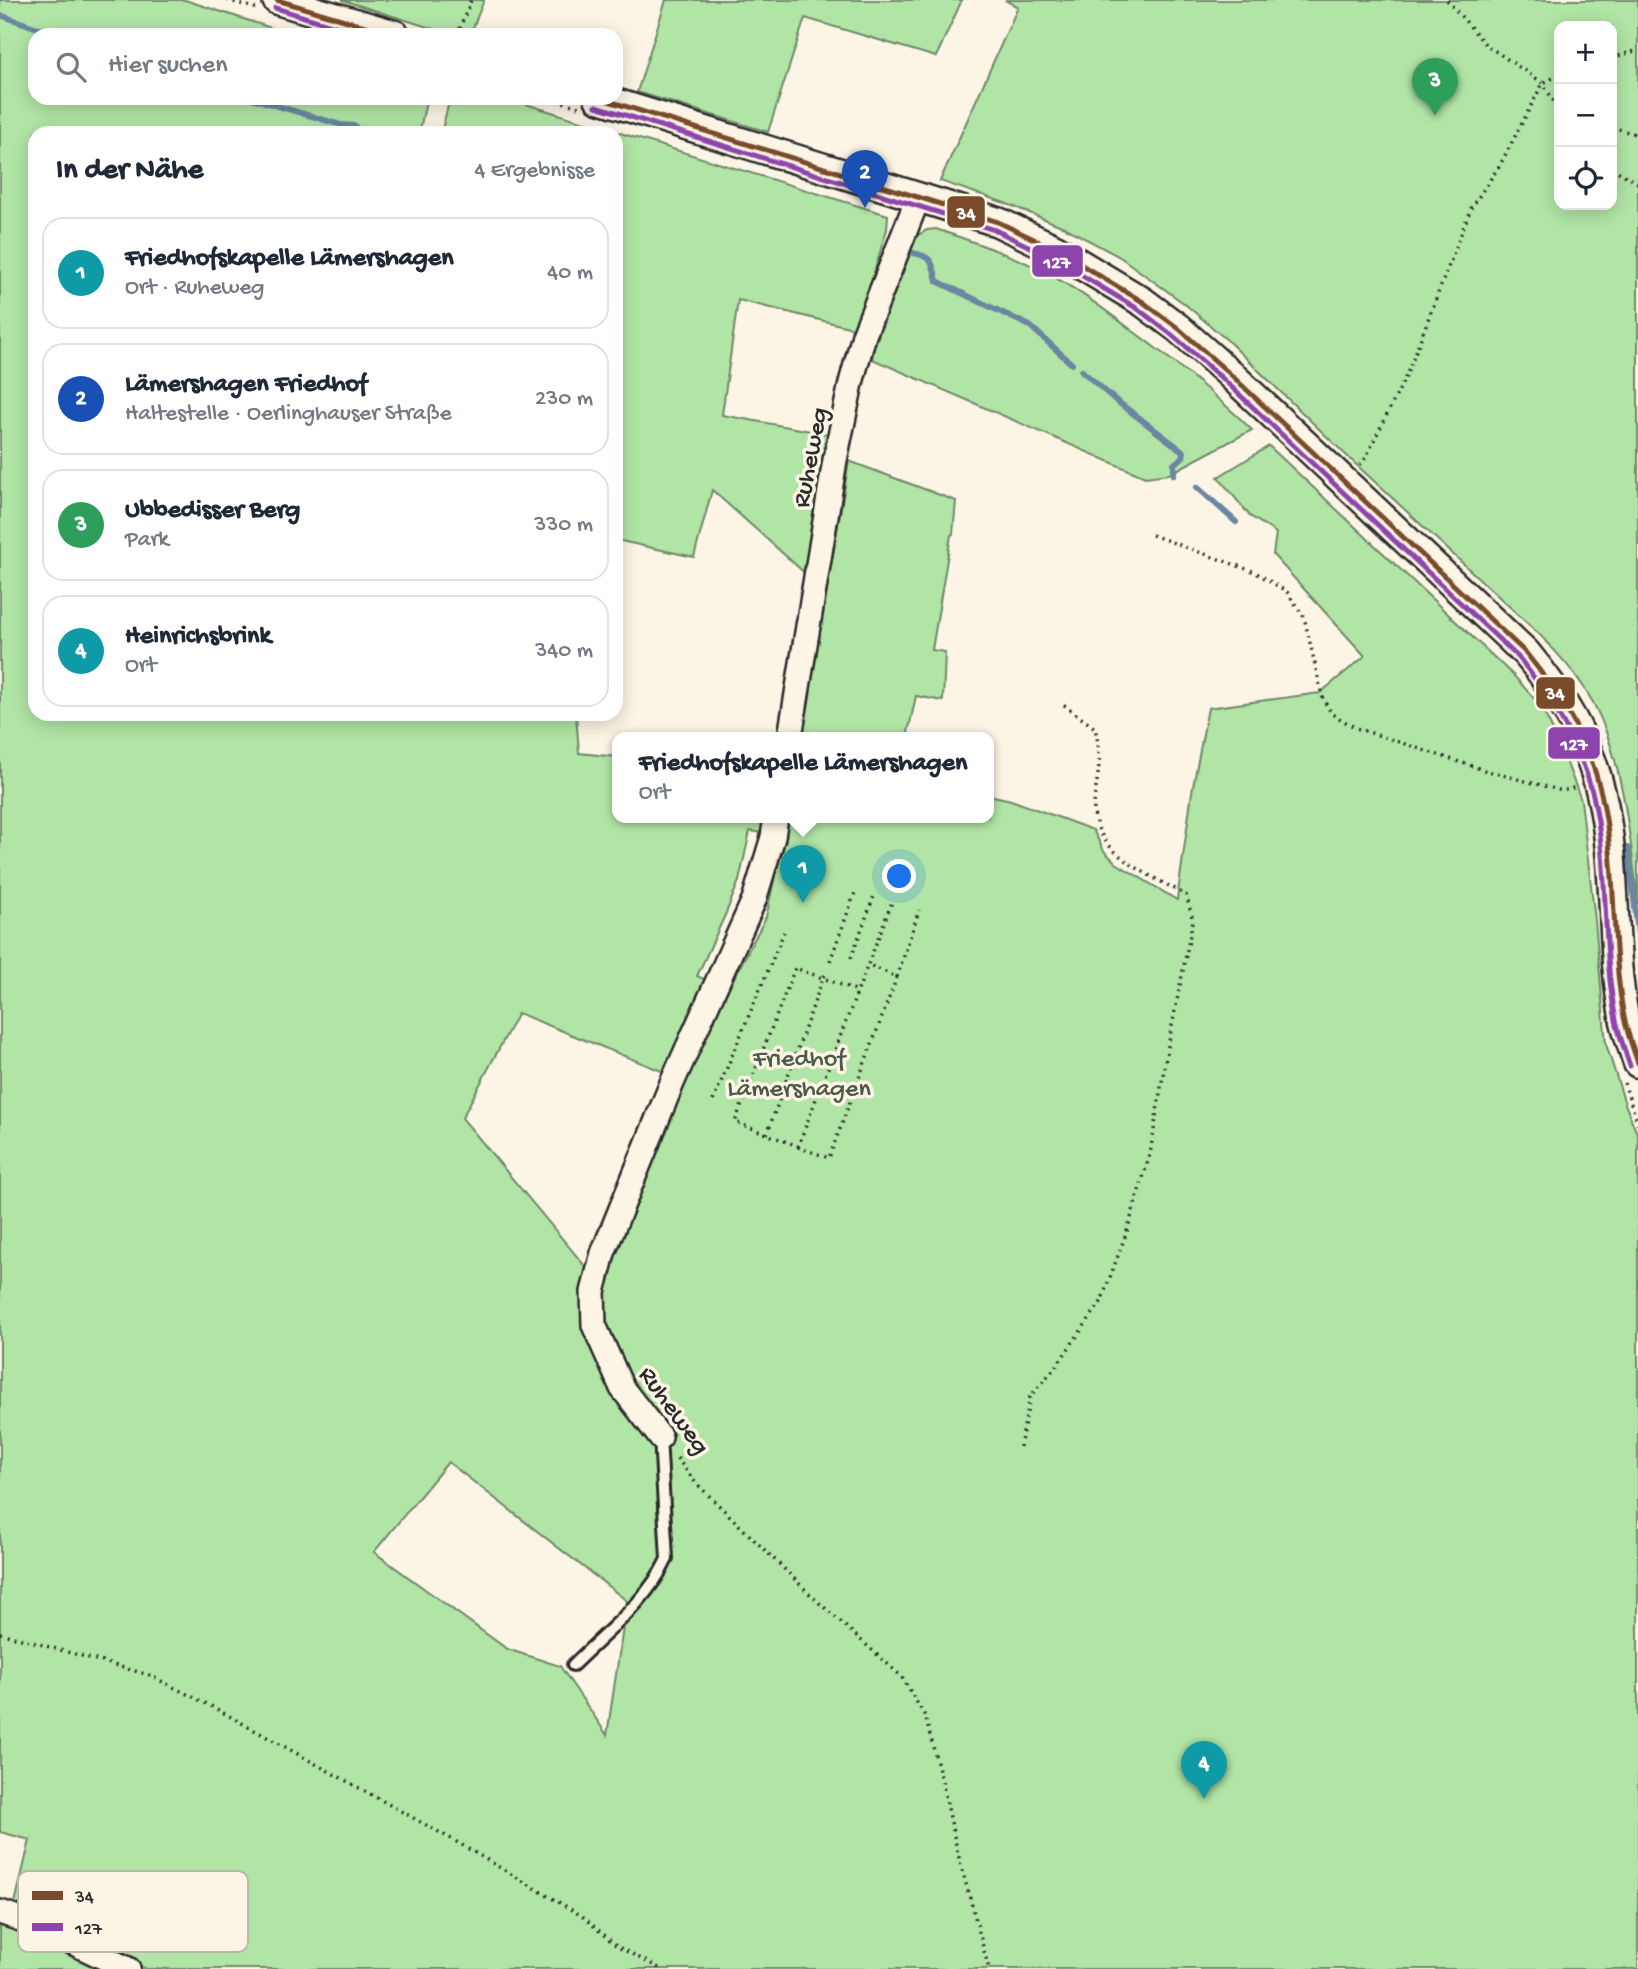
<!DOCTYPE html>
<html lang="de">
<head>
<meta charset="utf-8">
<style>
  :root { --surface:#fff; --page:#f6f6f7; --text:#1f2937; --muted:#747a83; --line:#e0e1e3; --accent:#111827 }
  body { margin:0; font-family:"Gochi Hand",sans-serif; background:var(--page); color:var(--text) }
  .controls { position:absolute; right:21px; top:21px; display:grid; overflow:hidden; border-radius:14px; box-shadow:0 4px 18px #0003 }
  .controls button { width:63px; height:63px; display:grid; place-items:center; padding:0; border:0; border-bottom:2px solid var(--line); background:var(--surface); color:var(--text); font:35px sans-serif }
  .you { position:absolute; left:900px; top:877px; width:24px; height:24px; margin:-18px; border:5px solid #fff; border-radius:50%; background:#1a73e8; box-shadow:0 0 0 10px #1a73e833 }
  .badge { display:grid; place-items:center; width:46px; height:46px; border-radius:50%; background:var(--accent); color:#fff; font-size:23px; font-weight:700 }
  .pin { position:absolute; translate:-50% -58px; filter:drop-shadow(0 2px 4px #0008) }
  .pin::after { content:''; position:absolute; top:37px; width:24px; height:21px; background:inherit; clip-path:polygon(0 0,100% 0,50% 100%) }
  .popup { position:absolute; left:612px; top:732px; width:382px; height:91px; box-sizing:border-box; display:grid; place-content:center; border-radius:14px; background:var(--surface); filter:drop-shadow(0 2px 5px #0005); font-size:23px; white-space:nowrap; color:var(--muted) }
  .popup b { font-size:26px; color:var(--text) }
  .popup::after { content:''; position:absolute; left:50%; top:100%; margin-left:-14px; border:14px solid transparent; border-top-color:var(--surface) }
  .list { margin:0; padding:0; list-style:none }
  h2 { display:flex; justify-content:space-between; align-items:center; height:91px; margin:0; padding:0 28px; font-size:30px }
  h2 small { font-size:23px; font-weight:400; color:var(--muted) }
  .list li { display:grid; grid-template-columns:46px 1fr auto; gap:21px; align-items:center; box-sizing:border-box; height:112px; margin:0 14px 14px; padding:0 14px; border:2px solid var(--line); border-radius:21px }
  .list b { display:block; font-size:26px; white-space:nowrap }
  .list p { margin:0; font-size:23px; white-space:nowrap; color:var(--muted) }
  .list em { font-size:23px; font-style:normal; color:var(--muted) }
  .icon { flex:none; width:38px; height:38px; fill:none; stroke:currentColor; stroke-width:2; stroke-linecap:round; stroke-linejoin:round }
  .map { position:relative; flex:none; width:1638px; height:1969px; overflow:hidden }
  .search { position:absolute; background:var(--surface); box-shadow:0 4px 18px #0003; left:28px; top:28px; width:595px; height:77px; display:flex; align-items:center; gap:18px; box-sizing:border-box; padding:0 24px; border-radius:21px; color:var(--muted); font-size:26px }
  .panel { position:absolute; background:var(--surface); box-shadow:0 4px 18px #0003; left:28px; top:126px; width:595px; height:595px; border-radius:21px }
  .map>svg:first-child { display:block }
  .green { fill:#b1e5a6; stroke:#6e8868; stroke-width:2; fill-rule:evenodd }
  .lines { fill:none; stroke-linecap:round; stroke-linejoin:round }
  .stream { stroke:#6b87a2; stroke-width:6 }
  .service-casing { stroke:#2b2b2b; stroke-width:16 }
  .minor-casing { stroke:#2b2b2b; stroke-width:28 }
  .tertiary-casing { stroke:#2b2b2b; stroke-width:33 }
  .path { stroke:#2b2b2b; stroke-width:3.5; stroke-dasharray:2 5; stroke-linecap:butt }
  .service { stroke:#fcf5e5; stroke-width:10 }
  .minor { stroke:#fcf5e5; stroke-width:23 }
  .tertiary { stroke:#fcf5e5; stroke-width:28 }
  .bus-1-casing { stroke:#fcf5e5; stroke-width:10 }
  .bus-2-casing { stroke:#fcf5e5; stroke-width:10 }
  .bus-1 { stroke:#7a4b2a; stroke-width:5 }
  .bus-2 { stroke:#8e44ad; stroke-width:5 }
  .labels { text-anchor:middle; stroke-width:7; stroke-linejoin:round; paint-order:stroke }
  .street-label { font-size:26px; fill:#2b2b2b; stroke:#fcf5e5 }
  .park-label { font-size:26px; fill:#4c5a4a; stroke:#fcf5e5 }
  .key { fill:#fcf5e5; stroke:#bdb8ad; stroke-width:2 }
  .key-label { font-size:19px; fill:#2b2b2b }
  .line-badge { stroke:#fcf5e5; stroke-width:2.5 }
  .badge-label { font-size:19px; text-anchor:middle; font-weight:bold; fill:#fff }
</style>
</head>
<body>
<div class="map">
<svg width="1638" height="1969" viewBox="0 0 1638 1969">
  <rect width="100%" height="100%" fill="#fcf5e5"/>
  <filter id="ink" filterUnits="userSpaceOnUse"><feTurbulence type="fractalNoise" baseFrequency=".0143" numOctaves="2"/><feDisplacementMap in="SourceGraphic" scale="14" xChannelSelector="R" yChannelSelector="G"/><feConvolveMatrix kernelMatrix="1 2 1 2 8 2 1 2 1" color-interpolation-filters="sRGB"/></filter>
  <g filter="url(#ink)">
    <g class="green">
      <path d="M 0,0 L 185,0 L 293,35 L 35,35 L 35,98 L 427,98 L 419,133 L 35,133 L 35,714 L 576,714 L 579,753 L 617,757 L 618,817 L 766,817 L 764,833 L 750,831 L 739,881 L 726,913 L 697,976 L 711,982 L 669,1074 L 518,1013 L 462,1118 L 604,1289 L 618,1244 L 649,1162 L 713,1018 L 766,917 L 788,817 L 988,817 L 989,795 L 1011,800 L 1093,830 L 1104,851 L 1116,863 L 1177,900 L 1192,792 L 1208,708 L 1320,693 L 1365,656 L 1273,555 L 1276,533 L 1250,516 L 1218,477 L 1269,446 L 1514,676 L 1540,705 L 1558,740 L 1581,800 L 1595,920 L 1606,1044 L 1625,1104 L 1638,1136 L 1638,1969 L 146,1969 L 35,1913 L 14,1907 L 30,1840 L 0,1832 ZM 448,1462 L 627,1601 L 607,1735 L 560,1666 L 507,1649 L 374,1552 Z"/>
      <path d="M 342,0 L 484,0 L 470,35 L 453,35 Z"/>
      <path d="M 666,0 L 962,0 L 936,57 L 805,18 L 768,132 L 637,92 Z"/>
      <path d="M 1005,0 L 1638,0 L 1638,904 C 1631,841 1622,748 1588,694 C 1575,672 1557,653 1540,635 L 1348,457 L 1227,340 L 1185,304 L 1120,257 L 1064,227 L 1005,203 L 940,181 L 1018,7 ZM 1612,26 L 1612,205 L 1559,205 L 1559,26 Z"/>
      <path d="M 450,98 L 506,98 L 888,215 L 887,229 L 857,329 L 738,300 L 722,415 L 833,435 L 807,575 L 712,490 L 694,557 L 616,540 L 616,133 L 441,133 Z"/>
      <path d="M 936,229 C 973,242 1010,254 1045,272 C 1076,288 1105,310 1133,331 C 1175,362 1215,394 1252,430 L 1169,474 L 1145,477 L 872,359 L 875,345 L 916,236 L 927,230 Z"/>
      <path d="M 849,461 L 956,501 L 953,534 L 951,535 L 932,650 L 945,652 L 943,701 L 916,696 L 907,737 L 802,737 Z"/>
      <path d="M 0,1922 L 76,1953 L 107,1969 L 0,1969 Z"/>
    </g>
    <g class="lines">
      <g class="stream">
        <path d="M 0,15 L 58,35"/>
        <path d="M 251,98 L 341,125 L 355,126"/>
        <path d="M 913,253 C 932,256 933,263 937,281 L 1030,326 L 1072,364"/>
        <path d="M 1082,371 L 1114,399 L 1184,452 L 1183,457 L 1174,464 L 1174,475"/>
        <path d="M 1197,487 L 1236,522"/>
        <path d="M 1628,848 L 1638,933"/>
      </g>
      <g class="service-casing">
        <path id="service" d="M 573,1665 C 606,1632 647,1602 667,1559 L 660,1437"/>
      </g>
      <g class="minor-casing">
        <g id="minor">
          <path d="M 790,737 L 835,460 L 851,383 L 864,335 L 918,198"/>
          <path d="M 660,1437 L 622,1388 L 594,1325 L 593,1292 L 603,1253 L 672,1083 L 754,900 L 773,837 L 776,817"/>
          <path d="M 0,1912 L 32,1923 L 128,1969"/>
        </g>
      </g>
      <g class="tertiary-casing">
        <g id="tertiary">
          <path d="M 277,0 L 395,35"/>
          <path d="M 599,98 L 998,222 L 1055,249 L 1143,302 L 1178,328 L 1230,374 L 1526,653 C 1562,696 1588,739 1601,793 C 1618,866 1610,943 1624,1017 C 1627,1032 1633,1048 1638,1063"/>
        </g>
      </g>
      <g class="path">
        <path d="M 227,0 L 258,9"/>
        <path d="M 1447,0 L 1486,45 L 1543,83 L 1559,110"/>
        <path d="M 457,35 L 471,0"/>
        <path d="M 1612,58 L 1638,50"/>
        <path d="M 550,98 L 579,107"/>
        <path d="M 1612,127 L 1638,135"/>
        <path d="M 1612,168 L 1638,183"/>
        <path d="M 1360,465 L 1364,461 L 1407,374 L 1471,208 L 1500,165 L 1543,83 L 1559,75"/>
        <path d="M 1152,535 L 1255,572 L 1287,592 L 1304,617 L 1323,699 L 1332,714 L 1356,728 L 1484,770 L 1559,790 L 1568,790 L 1575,787"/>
        <path d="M 851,958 L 874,896"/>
        <path d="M 830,961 L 856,890"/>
        <path d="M 825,975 L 823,978 L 858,991"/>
        <path d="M 897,977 L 919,910"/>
        <path d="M 1624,1083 L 1638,1124"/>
        <path d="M 713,1101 L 784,932"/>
        <path d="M 767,1134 L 823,978 L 795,968 L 735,1122 L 798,1146 L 892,902"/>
        <path d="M 798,1147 L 829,1158 L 897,977 L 869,965"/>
        <path d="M 1020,1447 L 1030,1397 L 1057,1365 L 1101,1302 L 1127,1231 L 1150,1154 L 1167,1051 L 1193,920 L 1186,895 C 1151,875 1091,853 1094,804 C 1095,788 1100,771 1099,755 C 1099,746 1097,737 1095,728 L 1064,705"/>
        <path d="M 677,1458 L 695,1482 L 816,1600 L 901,1676 L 925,1716 L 942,1781 L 958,1854 L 989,1969"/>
        <path d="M 0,1633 L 149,1675 L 211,1706 L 455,1841 L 582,1916 L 618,1947 L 661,1969"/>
      </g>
      <use href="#service" class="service"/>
      <use href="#minor" class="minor"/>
      <use href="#tertiary" class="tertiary"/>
      <g class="bus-1-casing">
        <g id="bus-1">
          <path d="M 277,0 L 395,35"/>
          <path d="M 599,98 L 998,222 L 1055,249 L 1143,302 L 1178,328 L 1230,374 L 1526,653 C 1560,695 1589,740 1601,793 C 1618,867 1610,943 1624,1017 C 1627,1033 1633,1048 1638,1063"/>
        </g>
      </g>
      <g class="bus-2-casing">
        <g id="bus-2">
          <path d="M 275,8 L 364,35"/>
          <path d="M 596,106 L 995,230 L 1051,257 L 1138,309 L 1172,335 L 1224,380 L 1520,659 C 1552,700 1580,744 1593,795 C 1610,869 1601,946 1616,1020 C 1619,1035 1625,1051 1630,1066"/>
        </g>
      </g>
      <use href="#bus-1" class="bus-1"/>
      <use href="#bus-2" class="bus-2"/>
    </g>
  </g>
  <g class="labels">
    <g class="street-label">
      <text transform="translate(808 457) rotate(-79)" y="9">Ruheweg</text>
      <text transform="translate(676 1409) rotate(54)" y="9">Ruheweg</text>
    </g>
    <g class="park-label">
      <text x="799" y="1065">Friedhof<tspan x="799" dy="30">Lämershagen</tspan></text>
    </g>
  </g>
  <rect x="18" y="1871" width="230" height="81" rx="10" class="key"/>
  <rect x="32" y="1891" width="31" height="9" fill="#7a4b2a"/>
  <rect x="32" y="1923" width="31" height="8" fill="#8e44ad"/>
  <g class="key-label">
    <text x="75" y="1902">34</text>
    <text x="75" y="1934">127</text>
  </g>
  <g class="line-badge">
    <rect x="946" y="195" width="40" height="34" rx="7" fill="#7a4b2a"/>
    <rect x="1031" y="244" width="53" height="34" rx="7" fill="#8e44ad"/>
    <rect x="1535" y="676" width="41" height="34" rx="7" fill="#7a4b2a"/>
    <rect x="1547" y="726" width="54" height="34" rx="7" fill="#8e44ad"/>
  </g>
  <g class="badge-label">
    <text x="966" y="219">34</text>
    <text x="1057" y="268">127</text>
    <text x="1555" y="699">34</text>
    <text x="1574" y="750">127</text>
  </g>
</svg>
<div class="controls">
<button>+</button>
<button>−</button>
<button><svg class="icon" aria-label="locate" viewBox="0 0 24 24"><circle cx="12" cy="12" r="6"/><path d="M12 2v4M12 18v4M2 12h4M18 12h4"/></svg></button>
</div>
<div class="you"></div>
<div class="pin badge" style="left:803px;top:903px;background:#0f9aa8">1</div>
<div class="popup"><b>Friedhofskapelle Lämershagen</b>Ort</div>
<div class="pin badge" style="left:865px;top:208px;background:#1a4fb4">2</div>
<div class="pin badge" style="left:1435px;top:116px;background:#2e9e5b">3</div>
<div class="pin badge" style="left:1204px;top:1799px;background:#0f9aa8">4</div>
<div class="search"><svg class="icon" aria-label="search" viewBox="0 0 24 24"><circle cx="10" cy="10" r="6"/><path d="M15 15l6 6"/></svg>Hier suchen</div>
<section class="panel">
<h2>In der Nähe<small>4 Ergebnisse</small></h2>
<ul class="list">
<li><span class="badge" style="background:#0f9aa8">1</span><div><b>Friedhofskapelle Lämershagen</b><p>Ort · Ruheweg</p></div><em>40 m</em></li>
<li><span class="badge" style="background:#1a4fb4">2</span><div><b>Lämershagen Friedhof</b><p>Haltestelle · Oerlinghauser Straße</p></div><em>230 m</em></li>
<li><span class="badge" style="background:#2e9e5b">3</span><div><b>Ubbedisser Berg</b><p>Park</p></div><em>330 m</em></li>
<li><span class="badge" style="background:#0f9aa8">4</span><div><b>Heinrichsbrink</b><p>Ort</p></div><em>340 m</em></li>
</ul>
</section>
</div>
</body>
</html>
